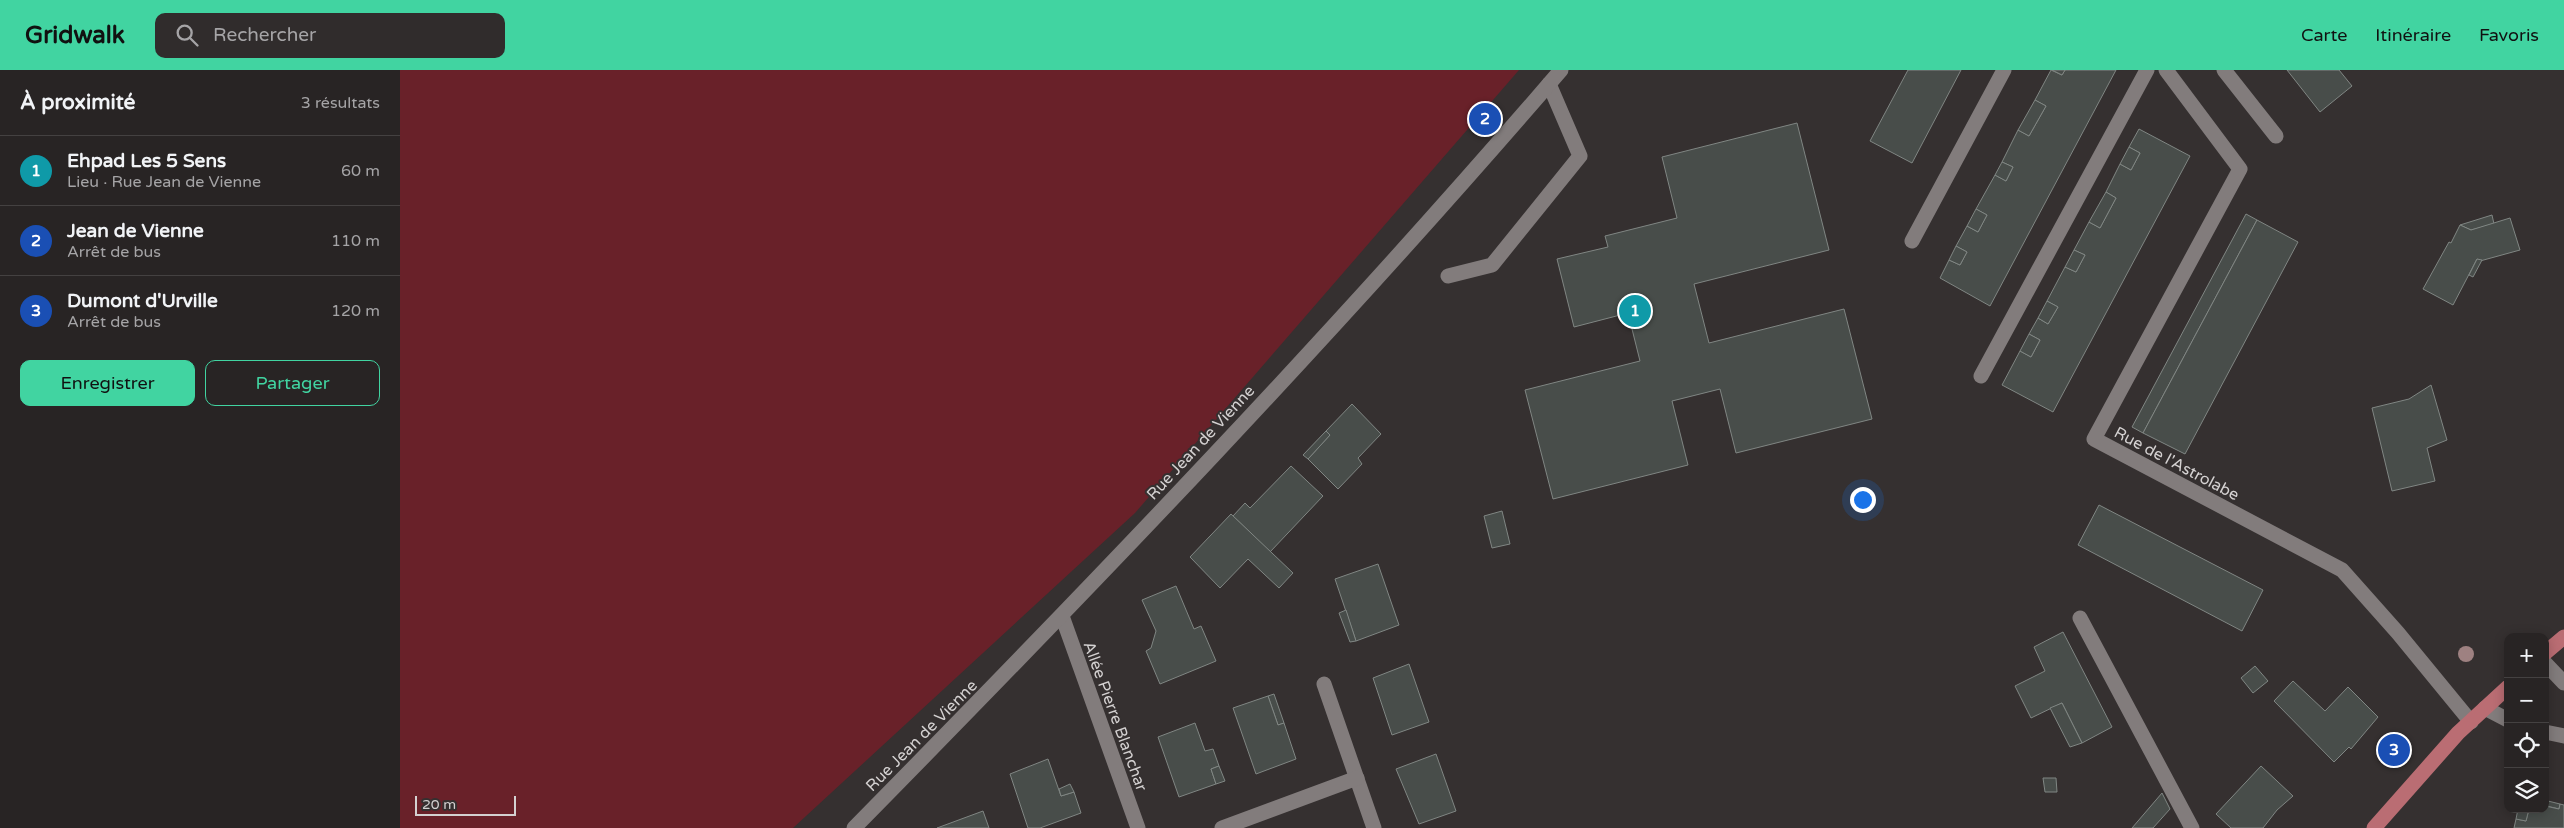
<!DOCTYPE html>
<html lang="fr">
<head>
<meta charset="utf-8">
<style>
  :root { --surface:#282424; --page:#302c2c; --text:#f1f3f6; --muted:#a5a4a6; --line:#444141; --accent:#41d4a1 }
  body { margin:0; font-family:"Varela Round",sans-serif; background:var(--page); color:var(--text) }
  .controls { position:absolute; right:15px; bottom:15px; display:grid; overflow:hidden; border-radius:10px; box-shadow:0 2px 12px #0003 }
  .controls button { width:45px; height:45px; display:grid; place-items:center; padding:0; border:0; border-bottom:1px solid var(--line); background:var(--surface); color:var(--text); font:25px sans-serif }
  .scale { position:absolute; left:15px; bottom:12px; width:101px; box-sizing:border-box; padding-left:5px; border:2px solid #d4d1d1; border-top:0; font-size:14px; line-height:18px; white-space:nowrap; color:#d4d1d1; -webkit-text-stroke:4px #353030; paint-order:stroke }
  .you { position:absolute; left:1462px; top:429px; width:18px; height:18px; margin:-12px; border:4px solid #fff; border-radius:50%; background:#1a73e8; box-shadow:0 0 0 8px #1a73e833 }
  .badge { display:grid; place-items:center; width:32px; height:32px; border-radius:50%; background:var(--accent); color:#fff; font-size:16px; font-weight:700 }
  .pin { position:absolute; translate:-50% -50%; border:2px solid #fff; box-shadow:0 1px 5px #0006 }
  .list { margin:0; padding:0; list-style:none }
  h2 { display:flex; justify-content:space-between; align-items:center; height:65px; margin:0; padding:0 20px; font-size:21px }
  h2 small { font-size:16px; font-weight:400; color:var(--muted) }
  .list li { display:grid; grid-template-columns:32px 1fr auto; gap:15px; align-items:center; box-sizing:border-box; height:70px; padding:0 20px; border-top:1px solid var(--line) }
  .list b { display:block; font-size:19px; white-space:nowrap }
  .list p { margin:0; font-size:16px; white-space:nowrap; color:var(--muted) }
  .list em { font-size:16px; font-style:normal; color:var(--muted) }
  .actions { display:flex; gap:10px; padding:15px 20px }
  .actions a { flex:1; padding:11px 0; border:1px solid var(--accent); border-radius:10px; text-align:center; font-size:18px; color:var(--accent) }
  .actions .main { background:var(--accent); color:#111 }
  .icon { flex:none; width:28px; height:28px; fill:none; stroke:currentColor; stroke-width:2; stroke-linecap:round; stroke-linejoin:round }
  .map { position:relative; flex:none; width:2164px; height:758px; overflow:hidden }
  header { display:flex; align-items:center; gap:30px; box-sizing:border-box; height:70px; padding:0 25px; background:var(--accent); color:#111 }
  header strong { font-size:24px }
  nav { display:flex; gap:28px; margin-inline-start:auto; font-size:18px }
  .search { width:350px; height:45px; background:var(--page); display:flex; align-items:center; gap:12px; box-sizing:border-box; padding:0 18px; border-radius:10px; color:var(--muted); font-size:19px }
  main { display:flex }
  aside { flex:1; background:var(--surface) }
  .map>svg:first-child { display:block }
  .green { fill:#692129 }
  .building { fill:#484d4a; stroke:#808683 }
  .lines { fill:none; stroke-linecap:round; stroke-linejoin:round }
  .minor { stroke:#827c7c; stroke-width:15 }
  .major { stroke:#ba6d73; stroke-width:15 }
  .tree { fill:#9e8181 }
  .labels { text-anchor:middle; stroke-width:4; stroke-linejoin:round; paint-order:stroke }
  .street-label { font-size:16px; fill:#d4d1d1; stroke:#353030 }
</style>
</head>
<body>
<header>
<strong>Gridwalk</strong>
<div class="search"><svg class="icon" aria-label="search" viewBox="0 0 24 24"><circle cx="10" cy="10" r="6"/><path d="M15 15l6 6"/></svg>Rechercher</div>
<nav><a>Carte</a><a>Itinéraire</a><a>Favoris</a></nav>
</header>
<main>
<aside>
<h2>À proximité<small>3 résultats</small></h2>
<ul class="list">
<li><span class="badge" style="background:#0f9aa8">1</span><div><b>Ehpad Les 5 Sens</b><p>Lieu · Rue Jean de Vienne</p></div><em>60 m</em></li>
<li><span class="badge" style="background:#1a4fb4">2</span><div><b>Jean de Vienne</b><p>Arrêt de bus</p></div><em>110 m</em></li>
<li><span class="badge" style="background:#1a4fb4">3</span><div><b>Dumont d'Urville</b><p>Arrêt de bus</p></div><em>120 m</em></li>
</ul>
<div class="actions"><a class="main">Enregistrer</a><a>Partager</a></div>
</aside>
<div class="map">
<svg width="2164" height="758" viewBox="0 0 2164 758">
  <rect width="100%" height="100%" fill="#353030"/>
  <path class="green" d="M 0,0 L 1119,0 L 735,443 L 393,758 L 0,758 Z"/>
  <g class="building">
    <path d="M 1508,0 L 1561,0 L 1512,93 L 1470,71 Z"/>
    <path d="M 1651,0 L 1662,5 L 1665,0 L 1716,0 L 1590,236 L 1540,208 L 1549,190 L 1560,195 L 1567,182 L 1556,176 L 1567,156 L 1578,162 L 1587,145 L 1576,139 L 1595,105 L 1606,111 L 1613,97 L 1602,92 L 1618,60 L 1629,66 L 1646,36 L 1635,30 Z"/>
    <path d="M 1652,0 L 1665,0 L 1662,5 Z"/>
    <path d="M 1887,0 L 1939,0 L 1952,16 L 1920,42 Z"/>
    <path d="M 1635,30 L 1646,36 L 1629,66 L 1618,60 Z"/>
    <path d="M 1397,53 L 1429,180 L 1294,214 L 1309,273 L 1444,239 L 1472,349 L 1336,383 L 1320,319 L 1272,331 L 1288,395 L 1153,429 L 1125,320 L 1240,291 L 1228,243 L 1174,257 L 1157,189 L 1208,177 L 1205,166 L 1277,148 L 1262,87 Z"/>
    <path d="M 1739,59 L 1790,86 L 1653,342 L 1602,315 L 1620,281 L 1631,287 L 1640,270 L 1629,264 L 1638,248 L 1648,254 L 1658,237 L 1647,231 L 1665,197 L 1676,202 L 1685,185 L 1674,180 L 1689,152 L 1700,158 L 1716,128 L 1706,122 L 1720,94 L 1731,100 L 1740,83 L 1729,77 Z"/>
    <path d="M 1729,77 L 1740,83 L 1731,100 L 1720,94 Z"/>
    <path d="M 1602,92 L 1613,97 L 1606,111 L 1595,105 Z"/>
    <path d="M 1706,122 L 1716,128 L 1700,158 L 1689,152 Z"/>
    <path d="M 1576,139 L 1587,145 L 1578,162 L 1567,156 Z"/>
    <path d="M 1846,144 L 1857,150 L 1743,363 L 1732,357 Z"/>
    <path d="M 2092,145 L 2094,154 L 2071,160 L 2060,155 Z"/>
    <path d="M 2110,148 L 2120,180 L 2080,191 L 2077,189 L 2053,235 L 2023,219 L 2049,172 L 2051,173 L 2060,155 L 2071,160 Z"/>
    <path d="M 1857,150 L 1898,172 L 1785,384 L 1743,363 Z"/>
    <path d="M 1556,176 L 1567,182 L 1560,195 L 1549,190 Z"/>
    <path d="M 1674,180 L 1685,185 L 1676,202 L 1665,197 Z"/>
    <path d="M 2077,189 L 2082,190 L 2073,207 L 2069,205 Z"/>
    <path d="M 1647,231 L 1658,237 L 1648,254 L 1638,248 Z"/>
    <path d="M 1629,264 L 1640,270 L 1631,287 L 1620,281 Z"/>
    <path d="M 2031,315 L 2047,370 L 2027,378 L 2035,411 L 1992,421 L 1972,338 L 2009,329 Z"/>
    <path d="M 952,334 L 981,364 L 958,388 L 962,394 L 938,419 L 908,389 L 930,365 L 926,361 Z"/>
    <path d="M 926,361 L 930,365 L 908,389 L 903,385 Z"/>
    <path d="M 891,396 L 923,426 L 870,482 L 833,446 L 845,433 L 850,438 Z"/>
    <path d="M 1699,435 L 1863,520 L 1842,561 L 1678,475 Z"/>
    <path d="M 1102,441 L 1110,474 L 1092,478 L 1084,446 Z"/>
    <path d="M 831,444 L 893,503 L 879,518 L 848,489 L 820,518 L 790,487 Z"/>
    <path d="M 978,494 L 999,555 L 956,571 L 935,509 Z"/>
    <path d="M 776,516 L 794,559 L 801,556 L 816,591 L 760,614 L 746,581 L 751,578 L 756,561 L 742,530 Z"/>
    <path d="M 946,540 L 956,571 L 950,572 L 939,543 Z"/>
    <path d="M 1663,562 L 1712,657 L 1682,673 L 1662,633 L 1631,648 L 1615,616 L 1645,601 L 1634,577 Z"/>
    <path d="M 1009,594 L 1029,652 L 992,665 L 973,608 Z"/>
    <path d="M 1855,596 L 1868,611 L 1853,623 L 1841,608 Z"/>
    <path d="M 1893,611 L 1925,641 L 1948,617 L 1978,647 L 1951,679 L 1949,677 L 1934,692 L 1874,631 Z"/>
    <path d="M 874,624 L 884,653 L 878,655 L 868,626 Z"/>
    <path d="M 868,626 L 878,655 L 884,653 L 896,689 L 856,704 L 833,638 Z"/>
    <path d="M 1662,633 L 1682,673 L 1670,677 L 1650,638 Z"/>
    <path d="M 795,653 L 805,681 L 813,679 L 819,696 L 811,699 L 816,714 L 779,727 L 758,667 Z"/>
    <path d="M 1036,684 L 1056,741 L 1019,754 L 996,699 Z"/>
    <path d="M 648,689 L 661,726 L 674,722 L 681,743 L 640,758 L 628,758 L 610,704 Z"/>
    <path d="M 819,696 L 825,711 L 816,714 L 811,699 Z"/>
    <path d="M 1861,696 L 1893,726 L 1877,740 L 1863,758 L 1831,758 L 1816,744 Z"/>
    <path d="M 1643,708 L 1656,708 L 1657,722 L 1645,722 Z"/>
    <path d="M 670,714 L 674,722 L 661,726 L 659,719 Z"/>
    <path d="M 1762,723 L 1770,739 L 1753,758 L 1732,758 Z"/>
    <path d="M 2148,731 L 2160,734 L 2159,739 L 2147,736 Z"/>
    <path d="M 2160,734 L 2164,735 L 2164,758 L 2114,758 L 2116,749 L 2126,751 L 2129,739 L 2145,739 L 2145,736 L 2159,739 Z"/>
    <path d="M 2118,739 L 2129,739 L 2126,751 L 2116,749 Z"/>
    <path d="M 583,741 L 589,758 L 537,758 Z"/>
  </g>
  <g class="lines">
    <g class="minor">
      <path d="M 1766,0 L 1840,99 L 1694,369 L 1942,500 L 1998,563 L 2071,652"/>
      <path d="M 1824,0 L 1876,66"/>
      <path d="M 1512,171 L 1604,0"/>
      <path d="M 1048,206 L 1092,195 L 1180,86 L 1149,14"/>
      <path d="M 1581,306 L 1747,0"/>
      <path d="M 662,546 L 738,758"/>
      <path d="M 1680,548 L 1792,758"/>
      <path d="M 2145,593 L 2164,613"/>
      <path d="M 924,614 L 974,758"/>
      <path d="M 2085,638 L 2108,650"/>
      <path d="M 2145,662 L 2164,666"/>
      <path d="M 454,758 C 696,512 936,262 1161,0"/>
      <path d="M 822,758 L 957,708"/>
    </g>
    <g class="major">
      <path d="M 2145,583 L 2164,567"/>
      <path d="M 1974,758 L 2058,663 L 2108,617"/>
    </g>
  </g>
  <circle class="tree" cx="2066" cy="584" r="8"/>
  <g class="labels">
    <g class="street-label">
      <text transform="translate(800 372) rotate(-47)" y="6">Rue Jean de Vienne</text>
      <text transform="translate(1777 393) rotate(28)" y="6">Rue de l'Astrolabe</text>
      <text transform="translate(716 646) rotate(70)" y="6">Allée Pierre Blanchar</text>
      <text transform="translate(521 665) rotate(-45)" y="6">Rue Jean de Vienne</text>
    </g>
  </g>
</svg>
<div class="controls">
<button>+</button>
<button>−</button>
<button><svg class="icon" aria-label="locate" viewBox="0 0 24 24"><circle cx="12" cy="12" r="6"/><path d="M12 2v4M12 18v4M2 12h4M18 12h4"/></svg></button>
<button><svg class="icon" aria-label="layers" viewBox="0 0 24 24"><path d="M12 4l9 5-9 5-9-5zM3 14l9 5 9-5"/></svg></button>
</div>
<div class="scale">20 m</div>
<div class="you"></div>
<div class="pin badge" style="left:1235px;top:241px;background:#0f9aa8">1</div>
<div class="pin badge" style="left:1085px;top:49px;background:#1a4fb4">2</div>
<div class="pin badge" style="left:1994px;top:680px;background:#1a4fb4">3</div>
</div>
</main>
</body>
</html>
